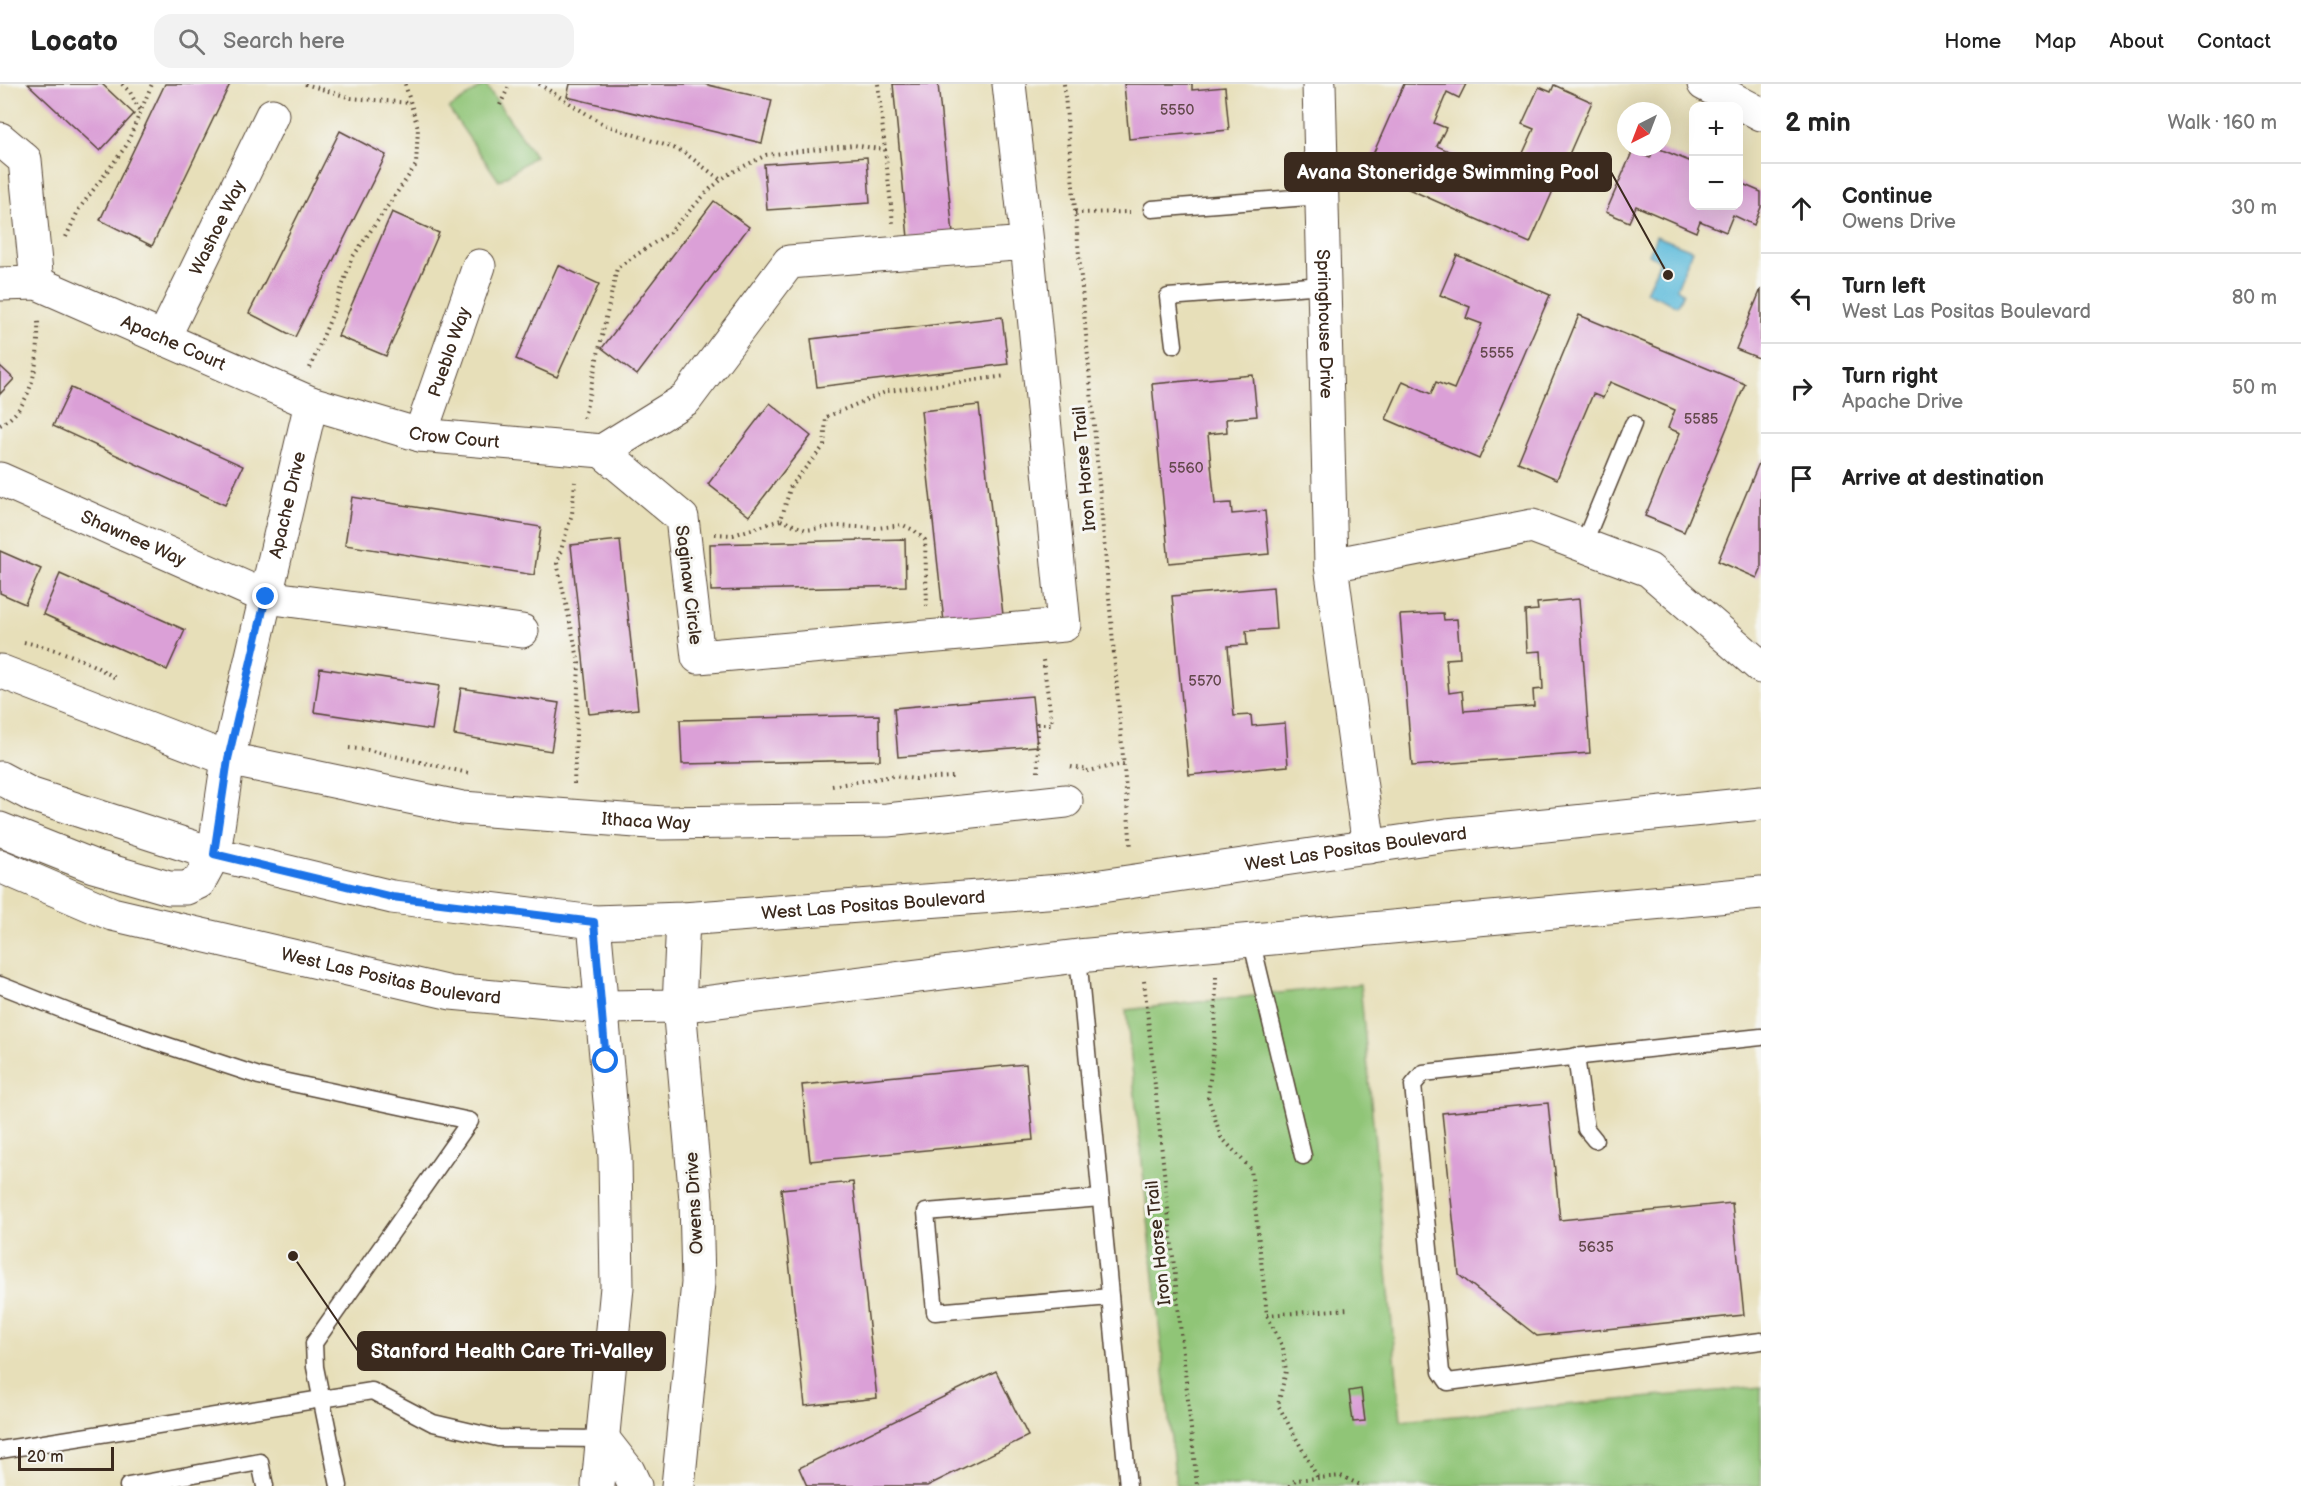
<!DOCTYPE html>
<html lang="en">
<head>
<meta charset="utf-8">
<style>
  :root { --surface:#fff; --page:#f2f2f2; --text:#222; --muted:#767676; --line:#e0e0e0 }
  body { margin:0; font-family:"Balsamiq Sans",sans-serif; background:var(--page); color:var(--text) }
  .controls { position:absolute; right:18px; top:18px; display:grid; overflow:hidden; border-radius:12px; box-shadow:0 6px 24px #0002 }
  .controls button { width:54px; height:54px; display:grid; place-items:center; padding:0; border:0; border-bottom:2px solid var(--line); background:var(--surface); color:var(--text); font:30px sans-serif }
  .compass { position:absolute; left:1617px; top:18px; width:54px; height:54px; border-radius:50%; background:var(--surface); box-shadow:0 6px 24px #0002; rotate:222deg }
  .scale { position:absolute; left:18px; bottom:15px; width:96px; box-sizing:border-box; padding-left:6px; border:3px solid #3b2a1e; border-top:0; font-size:16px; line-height:21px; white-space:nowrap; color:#3b2a1e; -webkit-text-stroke:4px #f6f6f2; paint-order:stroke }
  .stop { position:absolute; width:18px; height:18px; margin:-14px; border:4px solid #1a73e8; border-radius:50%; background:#fff }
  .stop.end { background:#1a73e8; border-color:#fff; box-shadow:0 2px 6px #0008 }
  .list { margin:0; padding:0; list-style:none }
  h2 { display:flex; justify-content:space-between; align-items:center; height:78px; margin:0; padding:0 24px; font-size:26px }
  h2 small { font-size:20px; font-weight:400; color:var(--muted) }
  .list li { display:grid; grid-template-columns:39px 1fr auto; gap:18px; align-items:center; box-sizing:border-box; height:90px; padding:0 24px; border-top:2px solid var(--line) }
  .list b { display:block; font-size:22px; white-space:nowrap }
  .list p { margin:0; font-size:20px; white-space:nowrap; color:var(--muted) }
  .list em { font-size:20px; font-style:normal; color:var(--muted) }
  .icon { flex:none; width:33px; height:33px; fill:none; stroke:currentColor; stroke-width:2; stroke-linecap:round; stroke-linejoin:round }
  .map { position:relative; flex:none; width:1761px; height:1402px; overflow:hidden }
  header { display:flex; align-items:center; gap:36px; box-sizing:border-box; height:84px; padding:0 30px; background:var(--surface); border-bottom:2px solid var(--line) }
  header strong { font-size:28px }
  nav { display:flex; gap:33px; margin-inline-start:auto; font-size:21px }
  .search { width:420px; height:54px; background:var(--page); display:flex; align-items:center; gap:15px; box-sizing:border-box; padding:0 21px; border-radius:18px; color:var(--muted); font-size:22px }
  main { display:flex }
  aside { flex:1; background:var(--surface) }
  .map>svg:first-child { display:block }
  .green { fill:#90c577; stroke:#66784a; stroke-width:1.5 }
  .water { fill:#5dbbdb; stroke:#4c727c; stroke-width:1.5 }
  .building { fill:#dba0d7 }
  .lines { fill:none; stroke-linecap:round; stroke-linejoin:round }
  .lane-casing { stroke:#554535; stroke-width:19 }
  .street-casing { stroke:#554535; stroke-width:35 }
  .secondary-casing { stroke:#554535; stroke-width:35 }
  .path { stroke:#554535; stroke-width:4; stroke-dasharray:1.5 4.5; stroke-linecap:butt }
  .lane { stroke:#fff; stroke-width:16 }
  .street { stroke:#fff; stroke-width:33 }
  .secondary { stroke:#fff; stroke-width:33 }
  .route { stroke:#1a73e8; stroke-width:8 }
  .labels { text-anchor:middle; stroke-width:6; stroke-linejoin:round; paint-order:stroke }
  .number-label { font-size:15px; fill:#63484c }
  .street-label { font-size:18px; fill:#3b2a1e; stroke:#f6f6f2 }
  .leader { fill:none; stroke:#3b2a1e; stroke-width:2 }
  .callout-dot { fill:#3b2a1e; stroke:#f6f6f2; stroke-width:2 }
  .callout { fill:#3b2a1e; stroke:#3b2a1e; stroke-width:2 }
  .callout-label { font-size:20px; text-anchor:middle; font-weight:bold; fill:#fff }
</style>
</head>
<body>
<header>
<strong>Locato</strong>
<div class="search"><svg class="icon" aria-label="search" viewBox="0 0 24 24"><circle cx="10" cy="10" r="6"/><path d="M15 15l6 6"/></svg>Search here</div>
<nav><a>Home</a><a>Map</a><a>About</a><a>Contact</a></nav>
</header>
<main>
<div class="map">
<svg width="1761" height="1402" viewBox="0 0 1761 1402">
  <rect width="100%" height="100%" fill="#f6f6f2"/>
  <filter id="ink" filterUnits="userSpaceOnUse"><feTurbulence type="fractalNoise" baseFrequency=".0167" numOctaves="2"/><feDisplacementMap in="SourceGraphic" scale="12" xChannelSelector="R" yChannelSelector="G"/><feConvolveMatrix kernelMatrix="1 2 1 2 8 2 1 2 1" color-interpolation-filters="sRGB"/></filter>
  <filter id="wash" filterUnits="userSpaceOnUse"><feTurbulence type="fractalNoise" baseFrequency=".008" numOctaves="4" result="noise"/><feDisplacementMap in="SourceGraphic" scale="24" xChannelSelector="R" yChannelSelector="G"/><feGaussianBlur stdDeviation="1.35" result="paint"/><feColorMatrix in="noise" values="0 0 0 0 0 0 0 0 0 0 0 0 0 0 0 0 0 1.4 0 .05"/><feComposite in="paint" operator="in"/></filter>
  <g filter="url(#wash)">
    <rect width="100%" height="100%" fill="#e7dfb9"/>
    <g class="green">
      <path d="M 485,0 L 535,72 L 499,97 L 449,25 Z"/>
      <path d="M 1360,900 L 1401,1336 L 1761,1303 L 1761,1402 L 1176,1402 L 1126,926 Z"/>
    </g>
    <path class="water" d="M 1656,152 L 1692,166 L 1677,204 L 1683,209 L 1677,222 L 1646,208 L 1660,177 L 1649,171 Z"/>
    <g id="blocks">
      <g class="building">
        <path d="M 28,0 L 102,0 L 134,30 L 100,67 Z"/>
        <path d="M 165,0 L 230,0 L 152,162 L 100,136 Z"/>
        <path d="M 570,0 L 704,0 L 772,16 L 762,59 L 567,13 Z"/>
        <path d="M 893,0 L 938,0 L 953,150 L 908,154 Z"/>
        <path d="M 1124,0 L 1192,0 L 1192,6 L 1225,3 L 1229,46 L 1129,55 Z"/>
        <path d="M 1404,0 L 1466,0 L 1459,14 L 1447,8 L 1434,39 L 1446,44 L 1437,62 L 1502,91 L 1509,76 L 1518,80 L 1534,45 L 1522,40 L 1539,3 L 1551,8 L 1554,1 L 1592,18 L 1530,159 L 1366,86 Z"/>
        <path d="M 340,47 L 386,71 L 295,253 L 249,229 Z"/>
        <path d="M 1655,63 L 1694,79 L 1694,122 L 1738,122 L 1738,98 L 1761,108 L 1761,123 L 1754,141 L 1733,131 L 1726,148 L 1700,137 L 1696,148 L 1636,122 L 1629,138 L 1606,128 L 1633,66 L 1650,74 Z"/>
        <path d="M 867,73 L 870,119 L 767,126 L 764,80 Z"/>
        <path d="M 714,117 L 749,143 L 637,291 L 602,264 Z"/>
        <path d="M 392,128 L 439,149 L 386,272 L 338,252 Z"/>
        <path d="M 1457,171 L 1550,211 L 1479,375 L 1386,335 L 1403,297 L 1431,310 L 1436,298 L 1454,305 L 1482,240 L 1466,234 L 1470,223 L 1440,211 Z"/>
        <path d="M 558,181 L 599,200 L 557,293 L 516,275 Z"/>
        <path d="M 1761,205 L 1761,275 L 1736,265 Z"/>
        <path d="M 1579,231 L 1745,300 L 1684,448 L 1645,432 L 1680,349 L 1668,344 L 1675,326 L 1610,298 L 1603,314 L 1593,310 L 1557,395 L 1518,378 Z"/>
        <path d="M 1002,233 L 1008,280 L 817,303 L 811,255 Z"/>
        <path d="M 0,282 L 14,295 L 0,310 Z"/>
        <path d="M 1253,291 L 1257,332 L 1226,335 L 1227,348 L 1208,350 L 1215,420 L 1231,419 L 1232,430 L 1265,427 L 1269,470 L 1169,479 L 1152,300 Z"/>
        <path d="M 71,304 L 243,382 L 225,421 L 53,342 Z"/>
        <path d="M 770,319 L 811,352 L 749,432 L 708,400 Z"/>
        <path d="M 979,321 L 1003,531 L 944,538 L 921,327 Z"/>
        <path d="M 1761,374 L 1761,485 L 1757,494 L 1718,477 Z"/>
        <path d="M 352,413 L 541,443 L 534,491 L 345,461 Z"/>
        <path d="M 905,455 L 906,502 L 711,507 L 710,460 Z"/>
        <path d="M 620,456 L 638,625 L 589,630 L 571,461 Z"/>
        <path d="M 0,467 L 41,485 L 25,520 L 0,509 Z"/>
        <path d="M 60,490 L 185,546 L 167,586 L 43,530 Z"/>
        <path d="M 1273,503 L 1276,545 L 1246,547 L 1247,561 L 1228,562 L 1234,632 L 1251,631 L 1252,642 L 1285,639 L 1288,682 L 1189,691 L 1172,512 Z"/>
        <path d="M 1579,515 L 1590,669 L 1412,682 L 1400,531 L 1443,529 L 1444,536 L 1457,535 L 1460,574 L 1446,575 L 1449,609 L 1462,607 L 1464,627 L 1534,622 L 1533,606 L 1543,605 L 1541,567 L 1527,568 L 1525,527 L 1538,526 L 1537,519 Z"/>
        <path d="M 320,584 L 439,602 L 432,646 L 314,628 Z"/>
        <path d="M 461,604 L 559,619 L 551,667 L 454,651 Z"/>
        <path d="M 1032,612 L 1037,662 L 898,673 L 894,624 Z"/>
        <path d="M 879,631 L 880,676 L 682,680 L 680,636 Z"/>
        <path d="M 1026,980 L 1033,1056 L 810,1077 L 802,1001 Z"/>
        <path d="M 1548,1019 L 1560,1136 L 1732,1119 L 1744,1231 L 1537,1252 L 1459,1191 L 1442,1029 Z"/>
        <path d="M 853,1098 L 877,1314 L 805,1322 L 781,1105 Z"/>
        <path d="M 996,1287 L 1028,1352 L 927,1402 L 807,1402 L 799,1384 Z"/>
        <path d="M 1361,1305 L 1365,1337 L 1353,1338 L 1349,1307 Z"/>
      </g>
    </g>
  </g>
  <g filter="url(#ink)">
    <use href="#blocks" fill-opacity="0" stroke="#554535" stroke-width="1.5"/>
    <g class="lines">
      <g class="lane-casing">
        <g id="lane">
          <path d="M 1152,125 L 1321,112"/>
          <path d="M 1174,261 L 1168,213 L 1323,201"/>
          <path d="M 1583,461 L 1633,340"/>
          <path d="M 1251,855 L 1303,1072"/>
          <path d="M 1078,872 L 1128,1402"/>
          <path d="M 0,901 L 81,933 L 259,992 L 470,1037 L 314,1259 L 315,1283 L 339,1402"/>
          <path d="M 1761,953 L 1423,989 L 1413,1001 L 1441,1288 L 1448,1298 L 1761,1257"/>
          <path d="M 1576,972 L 1586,1045 L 1595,1056"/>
          <path d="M 1101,1114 L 926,1128 L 935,1228 L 1110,1213"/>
          <path d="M 0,1366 L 372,1307 L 433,1339 L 498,1354 L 603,1355"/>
          <path d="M 128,1402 L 260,1378 L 265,1402"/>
        </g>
      </g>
      <g class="street-casing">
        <g id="street">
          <path d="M 1009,0 L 1027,159 L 1064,541 L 698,573 L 682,434 L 602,367 L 686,315 L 789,178 L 1027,159"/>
          <path id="s1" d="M 1319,0 L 1331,481 L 1369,763"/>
          <path d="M 1704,0 L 1761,30"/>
          <path d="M 0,55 L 25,76 L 37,199"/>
          <path id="s2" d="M 0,200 L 37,199 L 311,319 L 420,351 L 602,367"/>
          <path id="s3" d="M 163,255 L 272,31"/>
          <path id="s4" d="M 420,351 L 479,182"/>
          <path id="s5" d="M 0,395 L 266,513 L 522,547"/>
          <path d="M 1331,481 L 1532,442 L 1649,486 L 1761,583"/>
          <path id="s6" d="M 0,587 L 228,675 L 462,724 L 663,739 L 887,736 L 1066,717"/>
          <path id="s7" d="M 214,770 L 228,675 L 311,319"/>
        </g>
      </g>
      <g class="secondary-casing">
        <g id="secondary">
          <path id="s8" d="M 0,694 L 32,711 L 214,770 L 392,813 L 594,838 L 683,835 L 1074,806 L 1447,751 L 1761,719"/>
          <path d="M 0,745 L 93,782 L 169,804 L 186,804 L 199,798 L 214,770"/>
          <path id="s9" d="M 0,782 L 112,830 L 451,909 L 602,923 L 679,922 L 1078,872 L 1761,809"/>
          <path d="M 594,838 L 615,1073 L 617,1203 L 598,1402"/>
          <path d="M 603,1355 L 628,1387 L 635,1402"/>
          <path d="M 678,1402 L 698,1199 L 696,1116 L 679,922 L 683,835"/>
        </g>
      </g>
      <g class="path">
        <path d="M 122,0 L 130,8 L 140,27"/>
        <path d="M 305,0 L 351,14 L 409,19"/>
        <path d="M 539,0 L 603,40 L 682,67 L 721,96"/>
        <path d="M 878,0 L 885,66"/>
        <path d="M 1064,0 L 1131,764"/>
        <path d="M 500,21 L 510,0"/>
        <path d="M 1075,129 L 1130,128"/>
        <path d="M 66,153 L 79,125 L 126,62 L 152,0"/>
        <path d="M 310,284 L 334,226 L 352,174 L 416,81 L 418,44 L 405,0"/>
        <path d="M 584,334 L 617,184 L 669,149 L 710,105 L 727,91 L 766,71 L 854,61 L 885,66 L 893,139"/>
        <path d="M 0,341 C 36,322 39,271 38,236"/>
        <path d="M 781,436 L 806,446 L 837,442 L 877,444 L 903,441 L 915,447 L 925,456 L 927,522"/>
        <path d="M 715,450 L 733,451 L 781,436 L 791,401 L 824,362 L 826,333 L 888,307 L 1006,292"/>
        <path d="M 24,558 C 61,566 85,575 117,595"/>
        <path d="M 349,664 L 368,666 L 468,689"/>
        <path d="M 1071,683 L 1088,686"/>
        <path d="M 1087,687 L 1124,680"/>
        <path d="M 1038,688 L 1037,640 L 1052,640 L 1043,576"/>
        <path d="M 574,700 L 579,579 L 557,479 L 572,430 L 575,398"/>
        <path d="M 832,702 L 893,692 L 915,695 L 953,693"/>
        <path d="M 1216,893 L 1215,950 L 1208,1013 L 1221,1053 L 1251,1085 L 1267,1231 L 1283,1264 L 1286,1287 L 1278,1321 L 1319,1396"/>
        <path d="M 1144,897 L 1197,1402"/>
        <path d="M 1267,1231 L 1349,1225"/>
        <path d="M 1290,1402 L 1295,1396 L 1341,1392 L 1363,1402"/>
      </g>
      <use href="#lane" class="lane"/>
      <use href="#street" class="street"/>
      <use href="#secondary" class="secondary"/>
    </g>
  </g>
  <g class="lines" filter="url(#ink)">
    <path class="route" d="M 266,513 L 228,675 L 214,770 L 392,813 L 594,838 L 606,977"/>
  </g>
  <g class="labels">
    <g class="number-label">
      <text x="1177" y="31">5550</text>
      <text x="1497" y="274">5555</text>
      <text x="1701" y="340">5585</text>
      <text x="1186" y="389">5560</text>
      <text x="1205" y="602">5570</text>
      <text x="1596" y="1168">5635</text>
    </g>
    <g class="street-label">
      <text dy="6" stroke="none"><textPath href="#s3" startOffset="124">Washoe Way</textPath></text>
      <text dy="6" stroke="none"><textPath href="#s1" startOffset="240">Springhouse Drive</textPath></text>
      <text dy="6" stroke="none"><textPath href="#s2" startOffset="186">Apache Court</textPath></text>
      <text dy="6" stroke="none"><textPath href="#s4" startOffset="88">Pueblo Way</textPath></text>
      <text dy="6" stroke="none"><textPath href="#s2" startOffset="484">Crow Court</textPath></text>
      <text transform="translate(1084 385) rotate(-95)" y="6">Iron Horse Trail</text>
      <text dy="6" stroke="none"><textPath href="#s7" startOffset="357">Apache Drive</textPath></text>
      <text dy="6" stroke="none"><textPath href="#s5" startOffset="146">Shawnee Way</textPath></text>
      <text transform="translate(689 501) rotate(83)" y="6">Saginaw Circle</text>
      <text dy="6" stroke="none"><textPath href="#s6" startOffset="668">Ithaca Way</textPath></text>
      <text dy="6" stroke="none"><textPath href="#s8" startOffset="1380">West Las Positas Boulevard</textPath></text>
      <text dy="6" stroke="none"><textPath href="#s8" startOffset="894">West Las Positas Boulevard</textPath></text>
      <text dy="6" stroke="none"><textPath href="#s9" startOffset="408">West Las Positas Boulevard</textPath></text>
      <text transform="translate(694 1119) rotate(-93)" y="6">Owens Drive</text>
      <text transform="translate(1158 1159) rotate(-96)" y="6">Iron Horse Trail</text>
    </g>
  </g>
  <path class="leader" d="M1668 191L1611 88M293 1172L358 1267"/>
  <g class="callout-dot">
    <circle cx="1668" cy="191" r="6"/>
    <circle cx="293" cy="1172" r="6"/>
  </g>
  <g class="callout">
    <rect x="1285" y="69" width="326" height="38" rx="6"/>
    <rect x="358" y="1248" width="307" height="38" rx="6"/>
  </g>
  <g class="callout-label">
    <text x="1448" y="95">Avana Stoneridge Swimming Pool</text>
    <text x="512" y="1274">Stanford Health Care Tri-Valley</text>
  </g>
</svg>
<div class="controls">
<button>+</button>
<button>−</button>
</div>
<svg class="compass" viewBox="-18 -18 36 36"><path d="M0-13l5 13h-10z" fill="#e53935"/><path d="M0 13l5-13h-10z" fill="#767676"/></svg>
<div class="scale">20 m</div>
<div class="stop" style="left:606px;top:977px"></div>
<div class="stop end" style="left:266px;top:513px"></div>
</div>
<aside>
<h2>2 min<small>Walk · 160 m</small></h2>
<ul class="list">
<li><svg class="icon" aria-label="ahead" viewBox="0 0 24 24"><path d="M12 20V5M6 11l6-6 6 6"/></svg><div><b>Continue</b><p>Owens Drive</p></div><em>30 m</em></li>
<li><svg class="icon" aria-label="left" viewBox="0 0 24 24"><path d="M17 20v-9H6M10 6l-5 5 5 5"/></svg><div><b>Turn left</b><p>West Las Positas Boulevard</p></div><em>80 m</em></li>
<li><svg class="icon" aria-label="right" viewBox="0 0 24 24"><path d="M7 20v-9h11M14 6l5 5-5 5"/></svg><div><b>Turn right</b><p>Apache Drive</p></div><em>50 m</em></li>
<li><svg class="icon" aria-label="arrive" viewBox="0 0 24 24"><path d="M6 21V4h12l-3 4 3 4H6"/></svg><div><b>Arrive at destination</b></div></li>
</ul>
</aside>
</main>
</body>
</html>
